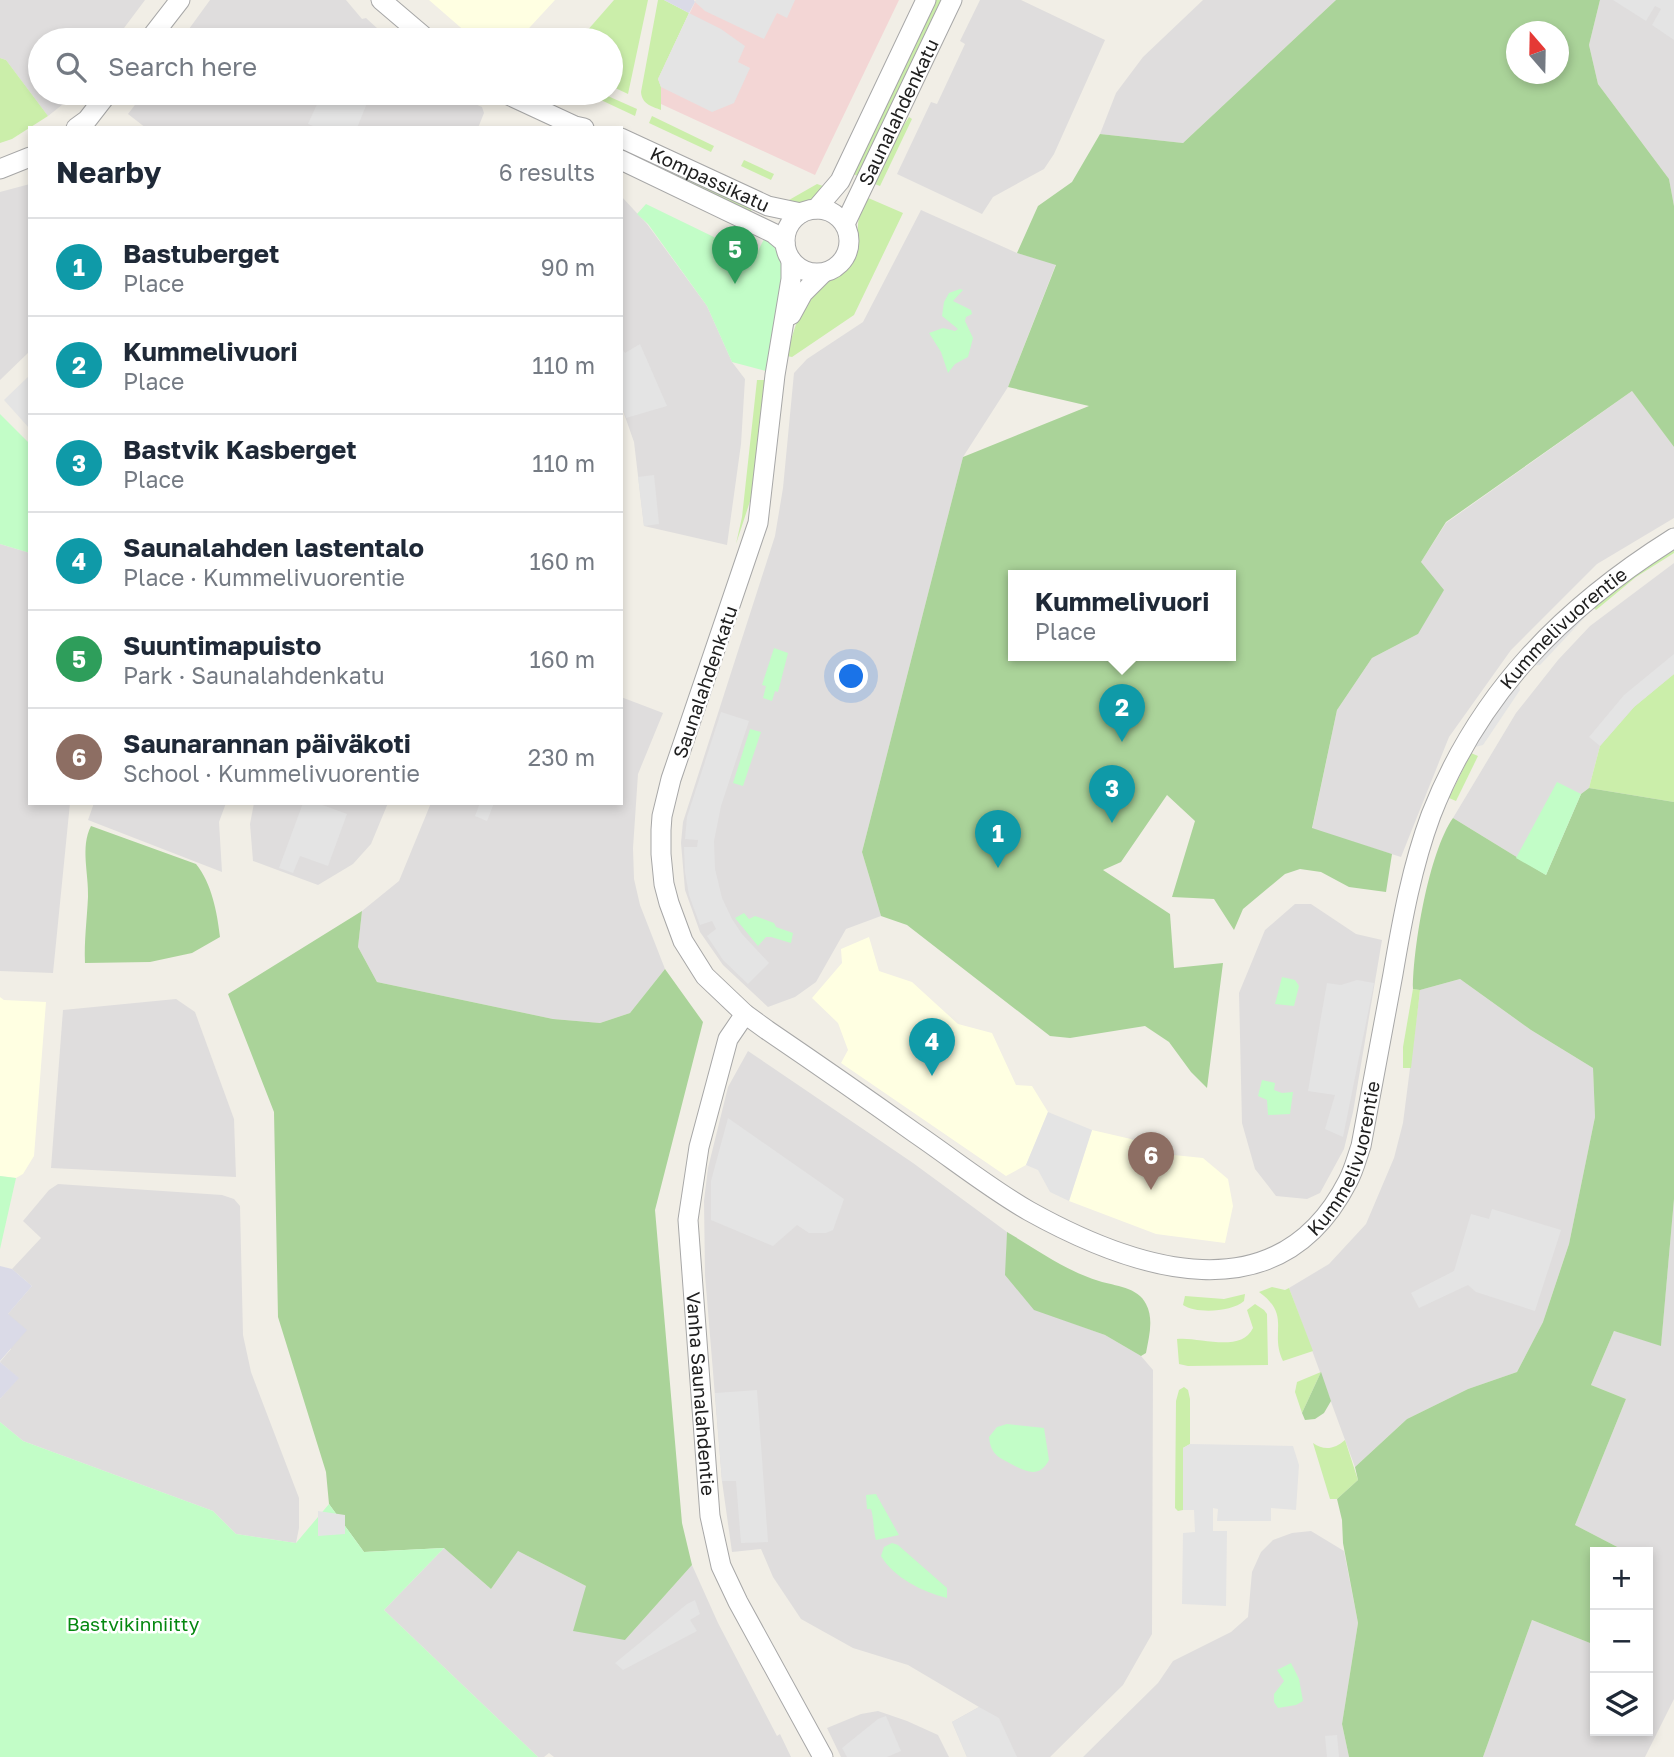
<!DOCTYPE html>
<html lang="en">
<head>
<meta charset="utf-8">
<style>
  :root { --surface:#fff; --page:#f6f6f7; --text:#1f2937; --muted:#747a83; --line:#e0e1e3; --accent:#d93025 }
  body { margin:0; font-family:"Golos Text",sans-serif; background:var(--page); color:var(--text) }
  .controls { position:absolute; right:21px; bottom:21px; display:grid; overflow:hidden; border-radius:0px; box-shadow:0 4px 10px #0003 }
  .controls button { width:63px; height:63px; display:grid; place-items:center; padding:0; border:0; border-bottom:2px solid var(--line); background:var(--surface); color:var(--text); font:35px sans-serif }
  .compass { position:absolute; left:1506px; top:21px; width:63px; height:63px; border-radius:50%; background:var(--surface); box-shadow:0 4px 10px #0003; rotate:340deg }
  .you { position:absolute; left:852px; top:677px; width:24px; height:24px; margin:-18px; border:5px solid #fff; border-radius:50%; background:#1a73e8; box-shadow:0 0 0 10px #1a73e833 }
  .badge { display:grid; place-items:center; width:46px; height:46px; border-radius:50%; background:var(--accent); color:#fff; font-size:23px; font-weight:700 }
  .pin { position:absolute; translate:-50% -58px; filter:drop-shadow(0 2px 4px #0008) }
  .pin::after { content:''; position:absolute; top:37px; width:24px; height:21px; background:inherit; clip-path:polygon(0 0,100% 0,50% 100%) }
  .popup { position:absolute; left:1008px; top:570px; width:228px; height:91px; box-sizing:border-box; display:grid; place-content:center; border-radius:0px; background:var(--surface); filter:drop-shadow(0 2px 5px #0005); font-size:23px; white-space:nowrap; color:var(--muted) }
  .popup b { font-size:26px; color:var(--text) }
  .popup::after { content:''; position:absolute; left:50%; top:100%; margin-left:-14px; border:14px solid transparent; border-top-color:var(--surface) }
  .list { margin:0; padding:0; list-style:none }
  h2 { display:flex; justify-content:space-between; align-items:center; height:91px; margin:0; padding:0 28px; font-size:30px }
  h2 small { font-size:23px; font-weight:400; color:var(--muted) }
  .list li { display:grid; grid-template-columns:46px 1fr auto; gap:21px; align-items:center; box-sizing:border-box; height:98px; padding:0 28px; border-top:2px solid var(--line) }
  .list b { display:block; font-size:26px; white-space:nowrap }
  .list p { margin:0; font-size:23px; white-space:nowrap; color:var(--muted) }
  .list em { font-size:23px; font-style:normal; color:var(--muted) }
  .icon { flex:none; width:38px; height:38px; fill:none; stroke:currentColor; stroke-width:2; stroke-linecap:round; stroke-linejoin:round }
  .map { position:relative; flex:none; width:1674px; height:1757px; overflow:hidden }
  .search { position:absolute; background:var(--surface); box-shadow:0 4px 10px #0003; left:28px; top:28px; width:595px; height:77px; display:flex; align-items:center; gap:18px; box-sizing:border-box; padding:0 24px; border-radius:38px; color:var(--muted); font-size:26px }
  .panel { position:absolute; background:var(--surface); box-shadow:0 4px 10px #0003; left:28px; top:126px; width:595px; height:679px; border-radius:0px }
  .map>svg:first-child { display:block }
  .residential { fill:#dfdddd }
  .commercial { fill:#f3d6d5 }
  .education { fill:#ffffe2 }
  .grass { fill:#cbeeaa }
  .forest { fill:#aad399; fill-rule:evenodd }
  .park { fill:#c2fdc7 }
  .parking { fill:#e4e4e4 }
  .plaza { fill:#dadae7 }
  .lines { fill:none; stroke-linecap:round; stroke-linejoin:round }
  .tertiary-casing { stroke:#a7a7a7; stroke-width:21 }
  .tertiary { stroke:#fff; stroke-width:19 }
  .labels { text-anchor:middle; stroke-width:5; stroke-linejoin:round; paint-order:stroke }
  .street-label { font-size:19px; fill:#202020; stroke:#fff }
  .park-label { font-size:19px; fill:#058810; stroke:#fff }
</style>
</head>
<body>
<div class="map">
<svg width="1674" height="1757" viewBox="0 0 1674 1757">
  <rect width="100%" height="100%" fill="#f1eee6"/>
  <g class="residential">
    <path d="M 0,0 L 145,0 L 115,40 L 40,40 L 40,93 L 77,93 L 48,116 L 6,60 L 0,58 Z"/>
    <path d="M 210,0 L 346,0 L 362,19 L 366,18 L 390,40 L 181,40 Z"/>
    <path d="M 980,0 L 1021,0 L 1105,40 L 1054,154 L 1044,169 L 993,197 L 982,214 L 897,174 L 931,102 L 937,104 L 965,44 L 960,41 Z"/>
    <path d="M 1203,0 L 1336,0 L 1183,143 L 1100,134 L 1116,93 L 1143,57 Z"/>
    <path d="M 1600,0 L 1674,0 L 1674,206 L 1669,179 L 1598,84 L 1589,45 Z"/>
    <path d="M 144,93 L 450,93 L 482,107 L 484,113 L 478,128 L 146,128 L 128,114 Z"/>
    <path d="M 30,184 L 30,351 L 0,380 L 0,192 Z"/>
    <path d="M 621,196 L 647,224 L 707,306 L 732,362 L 745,379 L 741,444 L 727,545 L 644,526 L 634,442 L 621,405 Z"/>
    <path d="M 921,210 L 1017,253 L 1056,264 L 1008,387 L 963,457 L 862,852 L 881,916 L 846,929 L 816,982 L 795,997 L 768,1007 L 723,965 L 700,932 L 685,890 L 681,843 L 683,822 L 775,536 L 783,488 L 794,373 L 807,359 L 863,322 Z"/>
    <path d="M 1632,391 L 1674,447 L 1674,518 L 1597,564 L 1511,650 L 1449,737 L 1401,857 L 1312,829 L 1337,710 L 1372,658 L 1418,634 L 1421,562 L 1446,523 Z"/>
    <path d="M 0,544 L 30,553 L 30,803 L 70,803 L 53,973 L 0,971 Z"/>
    <path d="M 1674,563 L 1674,674 L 1634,707 L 1600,746 L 1589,788 L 1581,794 L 1546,875 L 1453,818 L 1516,713 L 1558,660 L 1590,626 Z"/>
    <path d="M 621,697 L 663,713 L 638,774 L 633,848 L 634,879 L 640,905 L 665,969 L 630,1013 L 600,1023 L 553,1019 L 377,982 L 358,947 L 362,911 L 399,881 L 431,803 L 621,803 Z"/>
    <path d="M 94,803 L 226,803 L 219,822 L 222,872 L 88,820 Z"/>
    <path d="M 254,803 L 388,803 L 371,844 L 353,864 L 318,885 L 253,861 L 250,824 Z"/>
    <path d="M 1295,904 L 1311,904 L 1356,934 L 1382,940 L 1353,1112 L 1344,1149 L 1320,1193 L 1307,1199 L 1276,1196 L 1255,1169 L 1242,1123 L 1239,993 L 1265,930 Z"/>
    <path d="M 1460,979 L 1531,1030 L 1593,1068 L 1595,1117 L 1569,1244 L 1543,1322 L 1517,1372 L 1468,1389 L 1407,1419 L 1355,1467 L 1289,1288 L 1329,1264 L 1366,1224 L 1394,1158 L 1403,1123 L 1420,990 Z"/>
    <path d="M 176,999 L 195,1012 L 234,1119 L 236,1177 L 51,1168 L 63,1010 Z"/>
    <path d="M 748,1051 L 913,1163 L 1007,1232 L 1006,1275 L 1034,1309 L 1105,1335 L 1141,1356 L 1153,1370 L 1152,1634 L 1123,1685 L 1050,1757 L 967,1757 L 952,1722 L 979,1707 L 908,1665 L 853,1648 L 801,1619 L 773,1577 L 761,1549 L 732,1552 L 722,1481 L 705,1275 L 704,1201 L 708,1168 L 728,1087 Z"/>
    <path d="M 58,1184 L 222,1195 L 234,1199 L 240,1206 L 243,1335 L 251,1372 L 299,1498 L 299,1528 L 296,1543 L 236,1534 L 213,1511 L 23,1441 L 0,1422 L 0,1399 L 18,1378 L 0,1362 L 11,1349 L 8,1314 L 32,1286 L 12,1269 L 41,1238 L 23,1221 L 49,1190 Z"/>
    <path d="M 1674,1199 L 1674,1699 L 1645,1757 L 1483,1757 L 1532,1620 L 1590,1643 L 1595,1625 L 1595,1731 L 1648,1731 L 1648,1552 L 1627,1552 L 1575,1525 L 1626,1399 L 1591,1385 L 1614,1331 L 1661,1345 Z"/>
    <path d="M 1311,1531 L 1344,1551 L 1358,1623 L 1342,1724 L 1349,1757 L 1083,1757 L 1158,1683 L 1173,1661 L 1231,1632 L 1248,1617 L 1252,1572 L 1261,1552 L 1273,1540 L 1292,1533 Z"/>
    <path d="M 444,1548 L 491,1589 L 518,1551 L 586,1586 L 625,1640 L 692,1565 L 718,1623 L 777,1736 L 780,1734 L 791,1757 L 554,1757 L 549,1753 L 544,1757 L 538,1757 L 384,1610 Z"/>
    <path d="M 878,1711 L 907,1721 L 938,1735 L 949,1757 L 841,1757 L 827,1728 L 861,1714 Z"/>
  </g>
  <path class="commercial" d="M 696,0 L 899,0 L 815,175 L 661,104 L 661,87 L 658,79 Z"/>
  <g class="education">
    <path d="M 429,0 L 555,0 L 518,40 L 475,40 Z"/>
    <path d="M 869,937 L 879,971 L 912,982 L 958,1024 L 992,1033 L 1016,1085 L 1032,1086 L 1048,1112 L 1026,1165 L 1006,1176 L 841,1063 L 848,1050 L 838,1023 L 812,998 L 842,963 L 841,949 Z"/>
    <path d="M 0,997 L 4,1000 L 46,1002 L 34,1156 L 23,1174 L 16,1178 L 0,1176 Z"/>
    <path d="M 1092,1130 L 1131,1139 L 1164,1154 L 1203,1158 L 1228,1179 L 1233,1206 L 1225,1243 L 1156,1234 L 1069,1201 Z"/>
  </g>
  <g class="grass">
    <path d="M 614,0 L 648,0 L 628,94 L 611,86 L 611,40 L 579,40 Z"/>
    <path d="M 658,0 L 664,0 L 689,13 L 658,79 L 661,87 L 661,110 C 651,106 642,104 641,92 Z"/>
    <path d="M 933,0 L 944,0 L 860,177 L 851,173 Z"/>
    <path d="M 0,58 L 6,60 L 48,116 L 12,139 L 0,143 Z"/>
    <path d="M 586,93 L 601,93 L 637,109 L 635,116 Z"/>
    <path d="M 652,116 L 714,146 L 711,152 L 649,123 Z"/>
    <path d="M 909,117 L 912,119 L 880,186 L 872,183 L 888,150 Z"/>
    <path d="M 621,144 L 754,206 L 750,213 L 621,154 Z"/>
    <path d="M 744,160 L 774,174 L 771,180 L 741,166 Z"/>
    <path d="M 817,184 L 829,188 C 807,205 808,206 780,200 L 789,200 Z"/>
    <path d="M 866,197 L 903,213 L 854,315 L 792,357 L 787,356 C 794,328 801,302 823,283 C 833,275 847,273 853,261 C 860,247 856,232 859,217 C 861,210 864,203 866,197 Z"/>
    <path d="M 757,380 L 765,380 L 753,492 L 736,544 L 742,517 Z"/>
    <path d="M 1674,546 L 1674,553 L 1636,577 L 1596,610 L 1590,604 Z"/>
    <path d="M 1674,674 L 1674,802 L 1589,788 L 1600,746 L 1634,707 Z"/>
    <path d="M 1471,753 L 1478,756 L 1456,801 L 1449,798 Z"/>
    <path d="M 1413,989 L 1420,990 L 1411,1068 L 1403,1068 L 1403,1047 Z"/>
    <path d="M 1272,1287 L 1285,1290 L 1289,1288 L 1313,1351 L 1283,1361 C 1269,1332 1292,1316 1259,1292 Z"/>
    <path d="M 1245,1294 L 1244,1301 C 1232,1312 1196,1314 1183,1305 L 1185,1296 L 1224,1299 Z"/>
    <path d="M 1255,1304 L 1264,1310 L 1267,1314 L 1268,1365 L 1188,1366 L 1179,1364 L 1177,1339 C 1197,1336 1241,1354 1253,1328 L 1247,1310 Z"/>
    <path d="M 1321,1372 L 1302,1413 L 1295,1392 L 1297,1382 Z"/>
    <path d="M 1184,1387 L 1188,1390 L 1190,1399 L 1190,1444 L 1183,1448 L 1183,1510 L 1178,1511 L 1175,1508 L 1176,1401 L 1179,1390 Z"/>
    <path d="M 1345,1440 L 1358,1480 L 1337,1499 L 1330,1499 L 1313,1443 C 1324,1451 1335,1449 1345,1440 Z"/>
  </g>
  <g class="forest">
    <path d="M 1336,0 L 1600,0 L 1589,45 L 1598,84 L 1669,179 L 1674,206 L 1674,447 L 1632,391 L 1446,522 L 1421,562 L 1444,590 L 1418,634 L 1372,658 L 1337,710 L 1312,828 L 1392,854 L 1386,892 L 1349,887 L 1321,872 L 1300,869 L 1285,874 L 1243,909 L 1234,930 L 1214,899 L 1172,897 L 1195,821 L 1167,795 L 1121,862 L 1103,870 L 1170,914 L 1174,968 L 1223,963 L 1207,1088 L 1191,1072 L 1169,1042 L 1145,1026 L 1070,1038 L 1050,1036 L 907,925 L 881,916 L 862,852 L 963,457 L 1089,406 L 1008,387 L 1056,265 L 1017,253 L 1038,206 L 1072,182 L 1100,134 L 1183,143 ZM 1516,32 L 1558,32 L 1558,74 L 1516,74 ZM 1014,576 L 1230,576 L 1230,656 L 1014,656 Z"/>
    <path d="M 1589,788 L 1674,802 L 1674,1199 L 1661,1346 L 1614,1331 L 1591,1385 L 1626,1399 L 1575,1525 L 1627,1552 L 1595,1552 L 1595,1625 L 1590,1643 L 1532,1620 L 1483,1757 L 1349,1757 L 1342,1724 L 1358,1623 L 1343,1543 L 1342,1520 L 1337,1499 L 1358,1480 L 1355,1467 L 1407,1419 L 1468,1389 L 1517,1372 L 1543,1322 L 1569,1244 L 1595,1117 L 1593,1068 L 1531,1030 L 1460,979 L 1420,990 L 1413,989 C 1413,947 1429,852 1453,818 L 1546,875 L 1581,794 Z"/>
    <path d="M 91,826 L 196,864 C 212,884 217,912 220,937 L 192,953 L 150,962 L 85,963 C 84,941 87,919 88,897 C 89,874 80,847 91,826 Z"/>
    <path d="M 362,911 L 358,947 L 377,982 L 553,1019 L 600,1023 L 630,1013 L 665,969 L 703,1022 L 655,1210 L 682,1523 L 692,1565 L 625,1640 L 573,1631 L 586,1586 L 518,1551 L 491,1589 L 444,1548 L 364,1552 L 329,1504 L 326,1472 L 278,1317 L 274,1112 L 228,994 Z"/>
    <path d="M 1007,1232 C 1036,1249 1066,1271 1099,1281 C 1115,1286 1138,1287 1146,1304 C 1154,1319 1149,1337 1146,1353 L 1141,1356 L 1105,1335 L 1034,1310 L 1005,1275 Z"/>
    <path d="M 1321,1372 L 1331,1401 L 1324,1413 L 1315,1419 L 1305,1420 L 1302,1413 Z"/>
  </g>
  <g class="park">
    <path d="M 646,204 L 755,257 L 765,237 C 777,247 781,257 782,273 L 766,371 L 732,362 L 707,306 L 648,224 L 637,214 Z"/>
    <path d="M 960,289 L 963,290 L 953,301 L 971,310 L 972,314 L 966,317 L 965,321 L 973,338 L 968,357 L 955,364 L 948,373 L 941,352 L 929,333 L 943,328 L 955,331 L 958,329 L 942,316 L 944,302 L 949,293 Z"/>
    <path d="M 0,414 L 30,444 L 30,553 L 0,544 Z"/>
    <path d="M 774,648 L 788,653 L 778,692 L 775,691 L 772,701 L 763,698 L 766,686 L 762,685 Z"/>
    <path d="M 750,729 L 761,732 L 743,786 L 733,783 Z"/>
    <path d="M 1557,782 L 1581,794 L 1546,875 L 1516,858 Z"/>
    <path d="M 744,913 L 749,919 L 755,916 L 774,923 L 776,927 L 793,933 L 791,943 L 771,937 L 766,937 L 758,946 L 735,918 Z"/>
    <path d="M 1282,977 L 1295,980 L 1299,986 L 1294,1006 L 1275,1004 Z"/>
    <path d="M 1262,1080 L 1275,1083 L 1274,1090 L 1282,1093 L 1293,1092 L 1290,1114 L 1268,1115 L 1267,1100 L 1258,1096 Z"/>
    <path d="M 0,1176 L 16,1178 L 0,1249 Z"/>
    <path d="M 0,1422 L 23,1441 L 213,1511 L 236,1534 L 296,1543 L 329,1504 L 364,1552 L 444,1548 L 384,1610 L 538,1757 L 0,1757 Z"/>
    <path d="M 1007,1424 L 1044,1428 L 1049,1460 C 1041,1475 1031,1474 1017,1467 C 1001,1458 991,1457 989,1437 L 997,1427 Z"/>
    <path d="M 876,1494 L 899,1535 L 876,1540 C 873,1529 874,1519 871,1509 L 867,1509 L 866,1495 Z"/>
    <path d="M 892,1543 L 898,1545 L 947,1588 L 947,1598 C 923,1592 894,1578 881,1556 L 884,1547 Z"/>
    <path d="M 1291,1663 L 1299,1679 L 1303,1701 L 1296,1705 L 1278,1708 L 1274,1702 L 1274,1694 L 1284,1681 L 1277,1670 Z"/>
  </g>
  <g class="parking">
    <path d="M 696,0 L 795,0 L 787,18 L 777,13 L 764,39 L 705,11 L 695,2 Z"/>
    <path d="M 1613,0 L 1674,0 L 1674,40 L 1652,25 L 1661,9 L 1655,6 L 1646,21 Z"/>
    <path d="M 689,13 L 721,29 L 745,46 L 738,62 L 750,68 L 734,103 L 712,112 L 661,87 L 658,79 Z"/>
    <path d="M 322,93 L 371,93 L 357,128 L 318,128 L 308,124 Z"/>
    <path d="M 640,344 L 667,406 L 626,418 L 621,405 L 621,346 L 625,353 Z"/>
    <path d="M 30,375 L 30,429 L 4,400 Z"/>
    <path d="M 654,475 L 659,524 L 644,526 L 638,477 Z"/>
    <path d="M 1587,608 L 1586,616 L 1540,665 L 1530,666 Z"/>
    <path d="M 1674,654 L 1674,674 L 1634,707 L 1600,746 L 1589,737 L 1624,695 Z"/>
    <path d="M 1519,681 L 1520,690 L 1483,745 L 1475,747 L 1495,712 Z"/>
    <path d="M 721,712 L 749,721 L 721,806 L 714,841 L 715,869 L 722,898 L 732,919 L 742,934 L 769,963 L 748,984 L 723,960 L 707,936 L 716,929 L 712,921 L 700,925 L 689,895 L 685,872 L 684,847 L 697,847 L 698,840 L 685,839 L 687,817 Z"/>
    <path d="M 303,803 L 317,803 L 347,814 L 328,866 L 300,856 L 293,873 L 279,868 Z"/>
    <path d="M 480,803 L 494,803 L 487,821 L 475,816 Z"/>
    <path d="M 1357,980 L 1374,983 L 1343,1137 L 1325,1129 L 1335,1095 L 1308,1091 L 1327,983 L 1341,985 Z"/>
    <path d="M 1048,1112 L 1092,1130 L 1069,1201 L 1050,1192 L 1038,1170 L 1026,1165 Z"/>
    <path d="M 728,1118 L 844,1199 L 833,1230 L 826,1233 L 809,1233 L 797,1225 L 773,1246 L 711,1220 L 711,1181 Z"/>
    <path d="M 1492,1209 L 1561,1230 L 1535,1311 L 1476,1292 L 1468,1285 L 1419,1308 L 1411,1293 L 1454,1271 L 1471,1214 L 1489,1219 Z"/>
    <path d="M 757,1390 L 768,1542 L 741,1543 L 736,1481 L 722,1481 L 715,1393 Z"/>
    <path d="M 1190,1444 L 1293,1446 L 1299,1465 L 1296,1510 L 1271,1508 L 1271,1521 L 1217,1521 L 1218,1509 L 1213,1508 L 1213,1531 L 1227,1531 L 1226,1606 L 1182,1604 L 1183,1533 L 1195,1532 L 1194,1510 L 1183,1510 L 1183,1448 Z"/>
    <path d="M 318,1511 L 345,1515 L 345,1534 L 318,1536 Z"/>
    <path d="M 695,1600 L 700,1614 L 690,1620 L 697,1631 L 623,1670 L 615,1663 L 687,1604 Z"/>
    <path d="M 979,1707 L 999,1718 L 1017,1757 L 967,1757 L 952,1722 Z"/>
    <path d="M 886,1716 L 901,1751 L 887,1757 L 847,1757 L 842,1748 L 878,1719 Z"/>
    <path d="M 1337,1735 L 1339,1757 L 1327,1757 L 1325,1736 Z"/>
  </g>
  <g class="plaza">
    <path d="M 664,0 L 694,0 L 695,2 L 689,13 Z"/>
    <path d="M 0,1266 L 12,1269 L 32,1286 L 8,1314 L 27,1330 L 0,1361 Z"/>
    <path d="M 0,1362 L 19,1378 L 0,1399 Z"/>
  </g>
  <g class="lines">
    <g class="tertiary-casing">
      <g id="tertiary">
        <path d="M 381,0 L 428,40"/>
        <path d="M 149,40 L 180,0"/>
        <path d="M 504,93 L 575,126 L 584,128"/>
        <path d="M 76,128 L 87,120 L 108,93"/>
        <path id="s1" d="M 621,138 L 768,206 L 801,213"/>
        <path d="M 621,160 L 773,233 L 785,243"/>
        <path d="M 0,169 L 30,157"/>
        <circle cx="817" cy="241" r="32"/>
        <path d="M 816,209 L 840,181 L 926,0"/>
        <path id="s2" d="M 845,224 L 952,0"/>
        <path id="s3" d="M 791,260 L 791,279 L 775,375 L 758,523 L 671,779 L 662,816 L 661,830 L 661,854 L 664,884 L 669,903 L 683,941 L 705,976 L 745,1014 L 767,1030 C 817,1064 866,1098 915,1133 C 953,1159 989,1188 1029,1211 C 1135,1270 1278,1318 1348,1181 C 1354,1170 1357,1157 1361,1146 C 1372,1089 1382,1031 1393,974 C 1402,921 1412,866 1431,815 C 1479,692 1564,607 1674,538"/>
        <path d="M 791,315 L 803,293 L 822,274"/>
        <path id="s4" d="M 745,1014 L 728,1039 L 699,1147 L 688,1220 L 710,1516 L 721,1566 L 738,1602 L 823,1757"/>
      </g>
    </g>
    <use href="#tertiary" class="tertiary"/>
  </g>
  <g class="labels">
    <g class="street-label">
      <text dy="7" stroke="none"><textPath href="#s2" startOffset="124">Saunalahdenkatu</textPath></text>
      <text dy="7" stroke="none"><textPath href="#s1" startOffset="98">Kompassikatu</textPath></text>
      <text dy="7" stroke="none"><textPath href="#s3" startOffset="2118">Kummelivuorentie</textPath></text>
      <text transform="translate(705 682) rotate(-71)" y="7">Saunalahdenkatu</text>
      <text dy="7" stroke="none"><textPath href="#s3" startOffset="1530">Kummelivuorentie</textPath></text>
      <text dy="7" stroke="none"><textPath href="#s4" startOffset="390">Vanha Saunalahdentie</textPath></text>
    </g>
    <g class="park-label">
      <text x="133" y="1631">Bastvikinniitty</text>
    </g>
  </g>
</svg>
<div class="controls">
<button>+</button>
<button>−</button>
<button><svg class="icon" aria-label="layers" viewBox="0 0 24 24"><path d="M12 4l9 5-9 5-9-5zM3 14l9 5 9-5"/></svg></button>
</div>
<svg class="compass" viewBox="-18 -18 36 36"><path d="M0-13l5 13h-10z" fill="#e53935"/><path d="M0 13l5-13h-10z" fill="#747a83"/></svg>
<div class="you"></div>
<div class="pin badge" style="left:998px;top:868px;background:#0f9aa8">1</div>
<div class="pin badge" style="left:1122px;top:742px;background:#0f9aa8">2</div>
<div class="popup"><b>Kummelivuori</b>Place</div>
<div class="pin badge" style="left:1112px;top:823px;background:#0f9aa8">3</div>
<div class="pin badge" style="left:932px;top:1076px;background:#0f9aa8">4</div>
<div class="pin badge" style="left:735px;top:284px;background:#2e9e5b">5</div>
<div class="pin badge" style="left:1151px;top:1190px;background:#8d6e63">6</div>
<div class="search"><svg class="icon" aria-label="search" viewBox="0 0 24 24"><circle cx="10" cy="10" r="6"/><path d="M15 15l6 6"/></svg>Search here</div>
<section class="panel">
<h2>Nearby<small>6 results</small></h2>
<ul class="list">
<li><span class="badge" style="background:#0f9aa8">1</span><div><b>Bastuberget</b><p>Place</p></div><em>90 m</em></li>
<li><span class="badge" style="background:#0f9aa8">2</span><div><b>Kummelivuori</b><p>Place</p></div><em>110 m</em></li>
<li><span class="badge" style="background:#0f9aa8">3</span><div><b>Bastvik Kasberget</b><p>Place</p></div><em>110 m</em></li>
<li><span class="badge" style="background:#0f9aa8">4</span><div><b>Saunalahden lastentalo</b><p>Place · Kummelivuorentie</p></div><em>160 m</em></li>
<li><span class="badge" style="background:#2e9e5b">5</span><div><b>Suuntimapuisto</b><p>Park · Saunalahdenkatu</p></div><em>160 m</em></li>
<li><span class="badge" style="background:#8d6e63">6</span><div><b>Saunarannan päiväkoti</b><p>School · Kummelivuorentie</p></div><em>230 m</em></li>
</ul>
</section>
</div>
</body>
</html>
